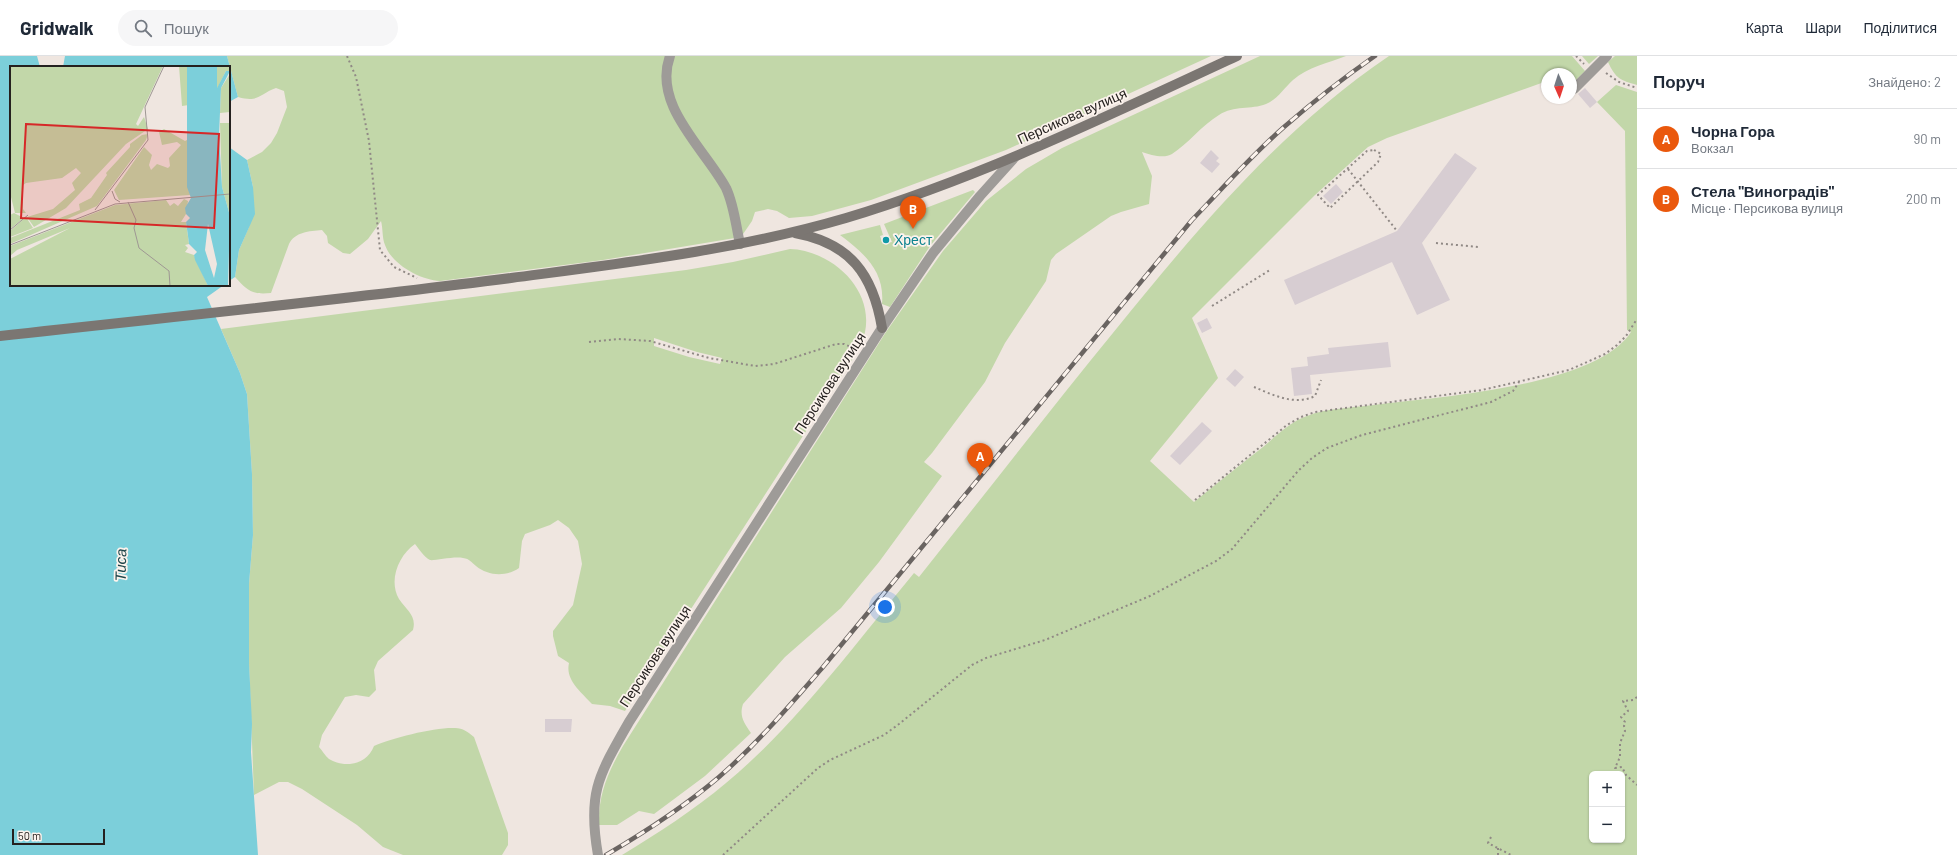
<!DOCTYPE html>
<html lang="uk">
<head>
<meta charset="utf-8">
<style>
  :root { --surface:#fff; --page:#f6f6f7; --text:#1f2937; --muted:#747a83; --line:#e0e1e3; --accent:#ea580c }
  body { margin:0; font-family:Barlow,sans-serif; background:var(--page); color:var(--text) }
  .controls { position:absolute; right:12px; bottom:12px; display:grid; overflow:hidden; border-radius:6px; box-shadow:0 1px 3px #0004 }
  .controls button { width:36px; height:36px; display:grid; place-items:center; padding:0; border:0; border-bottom:1px solid var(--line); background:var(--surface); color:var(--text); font:20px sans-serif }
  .compass { position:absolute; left:1541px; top:12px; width:36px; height:36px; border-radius:50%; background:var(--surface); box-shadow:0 1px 3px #0004; rotate:177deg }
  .scale { position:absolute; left:12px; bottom:10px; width:93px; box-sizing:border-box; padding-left:4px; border:2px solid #25211f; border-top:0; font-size:11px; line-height:14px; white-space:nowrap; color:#25211f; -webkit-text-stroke:3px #fcf3ed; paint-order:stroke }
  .you { position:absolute; left:885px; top:551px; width:14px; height:14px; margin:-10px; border:3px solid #fff; border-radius:50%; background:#1a73e8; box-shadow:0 0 0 6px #1a73e833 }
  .badge { display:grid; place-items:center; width:26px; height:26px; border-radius:50%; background:var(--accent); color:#fff; font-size:13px; font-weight:700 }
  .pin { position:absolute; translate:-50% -33px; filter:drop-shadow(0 1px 2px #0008) }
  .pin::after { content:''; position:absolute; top:21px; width:14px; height:12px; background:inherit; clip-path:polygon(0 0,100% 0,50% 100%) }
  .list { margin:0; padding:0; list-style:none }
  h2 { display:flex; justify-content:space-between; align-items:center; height:52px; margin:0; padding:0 16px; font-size:17px }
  h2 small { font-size:13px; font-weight:400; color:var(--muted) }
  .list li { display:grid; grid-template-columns:26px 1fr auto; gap:12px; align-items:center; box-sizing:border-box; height:60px; padding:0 16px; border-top:1px solid var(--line) }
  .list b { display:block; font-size:15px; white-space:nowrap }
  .list p { margin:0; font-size:13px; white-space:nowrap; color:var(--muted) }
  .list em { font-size:13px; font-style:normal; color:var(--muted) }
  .icon { flex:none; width:22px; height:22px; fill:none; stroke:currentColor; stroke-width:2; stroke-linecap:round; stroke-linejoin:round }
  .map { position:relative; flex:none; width:1637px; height:799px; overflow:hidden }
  header { display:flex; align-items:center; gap:24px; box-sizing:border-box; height:56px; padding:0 20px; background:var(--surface); border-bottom:1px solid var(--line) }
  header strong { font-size:19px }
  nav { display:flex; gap:22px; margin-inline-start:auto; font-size:14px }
  .search { width:280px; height:36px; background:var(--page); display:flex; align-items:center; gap:10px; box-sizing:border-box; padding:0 14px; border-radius:22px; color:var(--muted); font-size:15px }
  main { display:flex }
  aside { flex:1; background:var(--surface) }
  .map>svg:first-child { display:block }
  .green { fill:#c2d7a9; fill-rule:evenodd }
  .water { fill:#7ccfda }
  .building { fill:#d7cdd2 }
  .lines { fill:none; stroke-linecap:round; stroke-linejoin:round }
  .path { stroke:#908985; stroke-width:2; stroke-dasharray:2 3; stroke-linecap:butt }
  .minor { stroke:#9e9b98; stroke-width:10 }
  .secondary { stroke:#7b7672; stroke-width:10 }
  .rail-casing { stroke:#6a6461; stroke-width:4.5 }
  .rail { stroke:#fcf3ed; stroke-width:3; stroke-dasharray:9; stroke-linecap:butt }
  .culture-dot { fill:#0f9aa8; stroke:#fcf3ed; stroke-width:1.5 }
  .labels { text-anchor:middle; stroke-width:3.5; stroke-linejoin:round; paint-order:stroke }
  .street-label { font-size:14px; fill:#25211f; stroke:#fcf3ed }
  .culture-label { font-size:14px; fill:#0d838f; stroke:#fcf3ed; text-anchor:start }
  .water-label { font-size:15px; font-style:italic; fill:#1e454a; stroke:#fcf3ed }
  .inset-road { fill:none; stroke:#9e9793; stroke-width:1 }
  .view { fill:#d62828; fill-opacity:0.15; stroke:#d62828; stroke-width:2 }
  .inset-edge { fill:none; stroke:#25211f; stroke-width:2 }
</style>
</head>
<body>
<header>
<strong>Gridwalk</strong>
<div class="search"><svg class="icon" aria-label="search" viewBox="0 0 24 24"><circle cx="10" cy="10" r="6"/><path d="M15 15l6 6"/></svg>Пошук</div>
<nav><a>Карта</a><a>Шари</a><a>Поділитися</a></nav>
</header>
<main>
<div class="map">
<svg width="1637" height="799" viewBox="0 0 1637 799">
  <rect width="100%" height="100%" fill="#efe6e0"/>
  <g class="green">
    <path d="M 227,0 L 1211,0 L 1006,94 L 871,144 L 812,160 L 789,162 L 777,155 L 768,153 L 755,156 L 752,165 L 741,181 L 603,204 L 440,225 C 421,224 392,209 385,189 C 382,182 383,172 381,165 L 368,183 L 350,198 L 343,197 L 328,187 L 327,180 L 322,174 C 309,175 295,176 289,188 L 271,237 C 252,239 248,235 235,221 L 239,194 L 249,171 L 253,131 L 247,104 L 262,96 L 271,87 L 277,77 L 287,51 L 284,35 L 276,32 C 259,38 259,47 238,41 Z"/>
    <path d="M 1260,0 L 1346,0 C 1328,7 1308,11 1293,24 C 1284,32 1278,43 1266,48 C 1251,54 1234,49 1219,59 C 1202,69 1188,88 1172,98 C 1164,103 1151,99 1142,96 L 1152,120 L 1149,148 L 1121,156 L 1111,160 L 1056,198 L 1051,204 L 1046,225 L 1005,287 L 985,326 L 932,397 L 924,406 L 942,420 L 879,506 L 841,552 L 785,601 L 743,648 C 739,660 744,667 751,677 L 705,720 L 654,758 L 639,755 L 617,769 L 599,769 C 598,739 608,716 623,690 L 886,276 L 943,195 L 986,145 L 1026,113 L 1062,92 Z"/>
    <path d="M 1389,0 L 1572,0 L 1585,15 L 1571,29 L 1571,18 L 1547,18 L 1547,25 L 1387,82 L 1368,91 L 1315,139 L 1192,262 L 1218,322 L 1150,405 L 1194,446 C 1217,427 1240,409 1263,391 C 1276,380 1290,366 1307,360 C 1327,352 1351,352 1373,349 C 1435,341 1596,331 1631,276 L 1627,274 L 1625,75 L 1597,46 L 1616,29 L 1637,36 L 1637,799 L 622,799 C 658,777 694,754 726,727 C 796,669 856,587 914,517 L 919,521 C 985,438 1050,354 1117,272 C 1199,171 1280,74 1389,0 ZM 1592,718 L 1622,718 L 1622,784 L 1592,784 Z"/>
    <path d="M 1582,0 L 1598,0 L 1589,8 Z"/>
    <path d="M 1615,0 L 1637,0 L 1637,29 C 1620,24 1616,23 1608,6 Z"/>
    <path d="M 973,134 L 975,136 L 930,190 L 890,251 L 882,248 C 885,215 864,197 840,179 L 880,169 L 883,179 L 880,180 L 883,188 L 892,186 L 884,168 Z"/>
    <path d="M 790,193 C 830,194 874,232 865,276 C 863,285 858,293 854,301 L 625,655 L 610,650 L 592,648 C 581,636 565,624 569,607 L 558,600 L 553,580 L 553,575 L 573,549 L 582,508 L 578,485 L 569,472 L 558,464 L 550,469 L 525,478 L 522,485 L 519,512 C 506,521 488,520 476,510 C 471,506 470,503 463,502 C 454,500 434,505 430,504 C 424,501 419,493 415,488 C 399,499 388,524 399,543 C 406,554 417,559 413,574 L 378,605 L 374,614 L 376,634 L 369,641 L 356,639 L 345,641 L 322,679 L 319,691 C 322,694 325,700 329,703 C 346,713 367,708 374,690 C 392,682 435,671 455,672 C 463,672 468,676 474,681 L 508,777 L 508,789 L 502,799 L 403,799 L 383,791 L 357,769 L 302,733 L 288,726 L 279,726 L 254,739 L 249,607 L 249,528 L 253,479 L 252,418 L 247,338 L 240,317 L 221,273 L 686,214 L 733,206 ZM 654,282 L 697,296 L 722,302 L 720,308 L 689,301 L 654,290 Z"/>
  </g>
  <g class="water">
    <path d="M 0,0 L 37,0 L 40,11 L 11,11 L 11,229 L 224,229 L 207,241 L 240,317 L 247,338 L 252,418 L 253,479 L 249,528 L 249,607 L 252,668 L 251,696 L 258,799 L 0,799 Z"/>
    <path d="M 65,0 L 227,0 L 238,41 L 229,46 L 229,11 L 63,11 Z"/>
    <path d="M 229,91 L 247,104 L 253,131 L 255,158 L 239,194 L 235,221 L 229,225 Z"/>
  </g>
  <g class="building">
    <path d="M 1585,32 L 1597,46 L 1590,52 L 1578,38 Z"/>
    <path d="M 1211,94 L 1219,102 L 1216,105 L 1220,108 L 1212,117 L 1200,107 Z"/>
    <path d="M 1455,97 L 1477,112 L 1422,187 L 1450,244 L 1417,259 L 1392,206 L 1295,249 L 1284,224 L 1397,175 Z"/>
    <path d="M 1336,128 L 1343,136 L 1331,148 L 1323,140 Z"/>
    <path d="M 1207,262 L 1212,272 L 1202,277 L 1197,267 Z"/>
    <path d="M 1388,286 L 1391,311 L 1310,319 L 1312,338 L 1294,340 L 1291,312 L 1308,310 L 1307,301 L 1329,298 L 1328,292 Z"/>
    <path d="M 1235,313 L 1244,321 L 1235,331 L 1226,323 Z"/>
    <path d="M 1202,366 L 1212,375 L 1180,409 L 1170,400 Z"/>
    <path d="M 545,663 L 572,663 L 571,676 L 545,676 Z"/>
  </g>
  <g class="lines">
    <g class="path">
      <path d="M 347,0 L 356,21 L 369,85 L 380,194 L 394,211 L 417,222"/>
      <path d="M 1576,0 L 1584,8"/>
      <path d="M 1606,17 L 1619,26 L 1637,32"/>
      <path d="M 1374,94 L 1381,98 L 1378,106 L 1330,152 L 1318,139 L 1367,95 Z"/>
      <path d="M 1348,113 L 1397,175"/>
      <path d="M 1436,187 L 1478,191"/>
      <path d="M 1212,250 L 1270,214"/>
      <path d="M 589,286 L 618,283 L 650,285 L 709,302 L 755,310 L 774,308 L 836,288 L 844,288 L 856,293"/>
      <path d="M 1254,331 C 1273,339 1295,350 1315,340 L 1321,324"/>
      <path d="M 1195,444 L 1287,369 L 1301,361 L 1315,356 L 1482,334 L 1569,314 L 1605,298 L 1617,289 L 1626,280 L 1637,263"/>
      <path d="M 1637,641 L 1633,644 L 1623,645 L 1628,655 L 1621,661 L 1625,666 L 1624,670 L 1625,675 L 1620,687 L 1620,701 L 1615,712 L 1622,711 L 1626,719 L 1637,729"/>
      <path d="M 1491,781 L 1488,787 L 1511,799"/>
      <path d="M 723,799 L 818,712 L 830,704 L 884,679 L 899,668 L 972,609 L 986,602 L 1045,584 L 1150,540 L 1216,505 L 1232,493 L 1298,415 L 1312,402 L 1327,392 L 1362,379 L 1491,346 L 1513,335 L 1519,326"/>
      <path d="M 1498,799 L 1498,792"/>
    </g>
    <g class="minor">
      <path d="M 670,0 C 652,49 705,93 726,132 C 734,149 736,170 740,188"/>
      <path d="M 1574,33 L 1607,0"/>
      <path d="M 598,799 C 587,736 599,719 629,666 L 882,272 L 933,197 L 980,140 L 1015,101"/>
    </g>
    <g class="secondary">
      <path d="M 795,177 C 850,187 873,218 882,272"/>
      <path d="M 0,280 C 170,261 341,244 511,222 C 624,207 737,194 846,162 C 982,121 1109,59 1237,0"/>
    </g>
    <g class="rail-casing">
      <path id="rail" d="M 606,799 C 645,776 684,751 719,721 C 757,688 790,649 823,611 L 1192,164 C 1222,133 1251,100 1284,71 C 1313,46 1343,22 1375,0"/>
    </g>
    <use href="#rail" class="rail"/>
  </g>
  <circle class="culture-dot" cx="886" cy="184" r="4"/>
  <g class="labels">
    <g class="street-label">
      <text transform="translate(1072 60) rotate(-24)" y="5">Персикова вулиця</text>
      <text transform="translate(830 327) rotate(-57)" y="5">Персикова вулиця</text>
      <text transform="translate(655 600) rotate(-57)" y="5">Персикова вулиця</text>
    </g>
    <g class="culture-label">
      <text x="894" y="189">Хрест</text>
    </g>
    <g class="water-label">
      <text transform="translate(121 509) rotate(-89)" y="5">Тиса</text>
    </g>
  </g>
  <g transform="translate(10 10)">
    <rect width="220" height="220" fill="#efe6e0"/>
    <path d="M 0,0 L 153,0 L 126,58 L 128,60 L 134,51 L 138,63 L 116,78 L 56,142 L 24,161 L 17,151 L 43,143 L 65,124 L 62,117 L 71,107 L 66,102 L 52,112 L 16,117 L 13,119 L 13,143 L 16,147 L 5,147 L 0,127 ZM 169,0 L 177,0 L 179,39 L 172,40 ZM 207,0 L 220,0 L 220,5 L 216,5 L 207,23 ZM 220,8 L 220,46 L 210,47 L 211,22 ZM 210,57 L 220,57 L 220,150 L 212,121 ZM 154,63 L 175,75 L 179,73 L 177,111 L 180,129 L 109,134 L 104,124 L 134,81 L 142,89 L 139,99 L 141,104 L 147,98 L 158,102 L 160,100 L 159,92 L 171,79 L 167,76 L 152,79 L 149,66 ZM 138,68 L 136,74 L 87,140 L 0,178 L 0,172 L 70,144 L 69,138 L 81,132 L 97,109 L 96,107 L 120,81 L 120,78 L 132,69 ZM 174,133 L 178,135 L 176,148 L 171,156 L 176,156 L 179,178 L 175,179 L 178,182 L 175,186 L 184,189 L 198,220 L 0,220 L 0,193 L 60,162 L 7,184 L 0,190 L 0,180 L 105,139 L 156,134 L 160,140 L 164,137 L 168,140 ZM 4,147 L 14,152 L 0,163 L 0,149 ZM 16,151 L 23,162 L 0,171 L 0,165 Z" fill="#c2d7a9"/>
    <path d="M 177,0 L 207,0 L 207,22 L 216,5 L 220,5 L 211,22 L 209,70 L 212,121 L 220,150 L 218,220 L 198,220 L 185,194 L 184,189 L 187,186 L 179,178 L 178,170 L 176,156 L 180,152 L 176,148 L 175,142 L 181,132 L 177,121 ZM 198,158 L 207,198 L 204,212 L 195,184 Z" fill="#7ccfda" fill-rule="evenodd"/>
    <path class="inset-road" d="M 102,125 L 105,133 L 110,136M 118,136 L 126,154 L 124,162 L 129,182 L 159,205 L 160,220M 85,144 L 138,74 L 135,41 L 154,0M 0,164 L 18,149M 0,179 L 105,138 L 220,128"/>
    <path class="view" d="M 16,58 L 209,68 L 204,162 L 11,152 Z"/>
    <rect width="220" height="220" class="inset-edge"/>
  </g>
</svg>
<div class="controls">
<button>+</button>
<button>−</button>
</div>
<svg class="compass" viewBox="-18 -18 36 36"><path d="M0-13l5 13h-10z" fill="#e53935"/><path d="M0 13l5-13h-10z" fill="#747a83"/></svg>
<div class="scale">50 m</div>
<div class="you"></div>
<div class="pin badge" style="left:980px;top:420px">A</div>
<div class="pin badge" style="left:913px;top:173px">B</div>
</div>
<aside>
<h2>Поруч<small>Знайдено: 2</small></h2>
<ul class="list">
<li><span class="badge">A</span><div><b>Чорна Гора</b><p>Вокзал</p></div><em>90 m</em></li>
<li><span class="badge">B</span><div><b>Стела &quot;Виноградів&quot;</b><p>Місце · Персикова вулиця</p></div><em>200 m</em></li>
</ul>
</aside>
</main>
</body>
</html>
